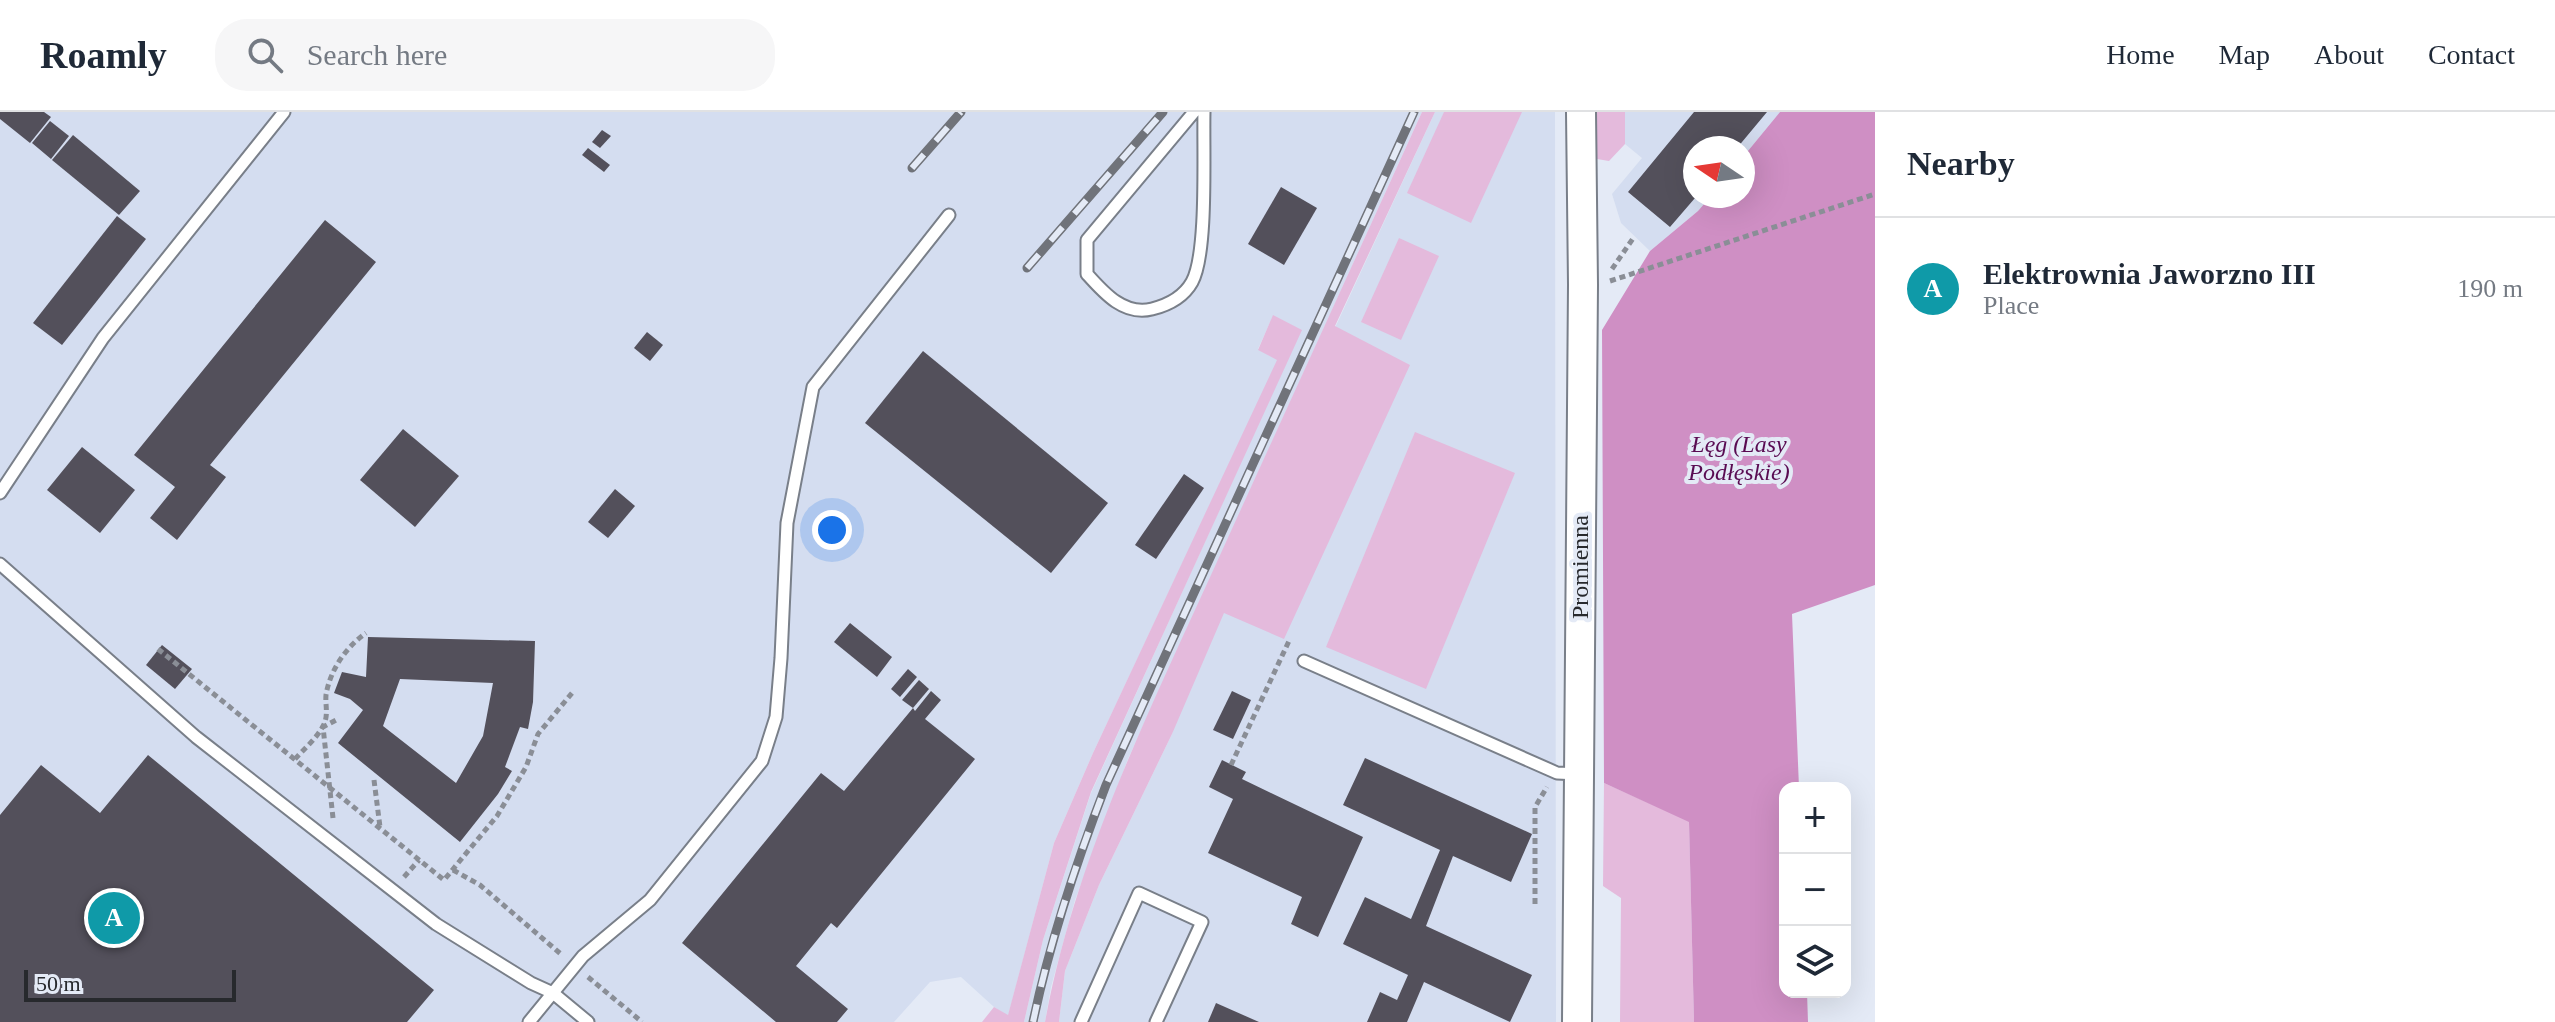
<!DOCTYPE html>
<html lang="en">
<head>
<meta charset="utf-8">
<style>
  :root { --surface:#fff; --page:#f6f6f7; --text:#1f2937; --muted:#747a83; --line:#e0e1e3; --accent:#7c3aed }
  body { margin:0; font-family:"Times New Roman",serif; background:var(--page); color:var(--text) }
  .controls { position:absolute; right:24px; bottom:24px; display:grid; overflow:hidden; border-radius:16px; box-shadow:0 8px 32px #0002 }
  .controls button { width:72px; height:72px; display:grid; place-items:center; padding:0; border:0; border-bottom:2px solid var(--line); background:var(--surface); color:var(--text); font:40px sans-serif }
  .compass { position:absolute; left:1683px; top:24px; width:72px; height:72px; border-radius:50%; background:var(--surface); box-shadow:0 8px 32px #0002; rotate:283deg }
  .scale { position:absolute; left:24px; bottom:20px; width:212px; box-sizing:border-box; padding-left:8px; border:4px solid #27292d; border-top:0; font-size:22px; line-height:28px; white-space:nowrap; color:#27292d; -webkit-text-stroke:6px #e4eaf6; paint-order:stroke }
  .you { position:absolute; left:832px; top:418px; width:28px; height:28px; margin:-20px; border:6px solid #fff; border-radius:50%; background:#1a73e8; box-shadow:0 0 0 12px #1a73e833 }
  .badge { display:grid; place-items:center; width:52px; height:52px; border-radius:50%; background:var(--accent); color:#fff; font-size:26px; font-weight:700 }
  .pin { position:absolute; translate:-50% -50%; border:4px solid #fff; box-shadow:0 2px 8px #0006 }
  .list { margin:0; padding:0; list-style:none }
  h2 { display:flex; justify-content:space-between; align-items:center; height:104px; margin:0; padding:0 32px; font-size:34px }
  h2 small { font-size:26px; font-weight:400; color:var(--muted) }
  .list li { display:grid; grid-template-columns:52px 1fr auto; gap:24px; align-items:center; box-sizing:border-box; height:144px; padding:0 32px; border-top:2px solid var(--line) }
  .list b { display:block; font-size:30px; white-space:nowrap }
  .list p { margin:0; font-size:26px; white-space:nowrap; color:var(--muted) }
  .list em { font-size:26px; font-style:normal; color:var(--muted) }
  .icon { flex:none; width:44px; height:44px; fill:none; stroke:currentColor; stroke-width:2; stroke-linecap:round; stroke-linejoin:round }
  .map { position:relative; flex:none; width:1875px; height:910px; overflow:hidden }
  header { display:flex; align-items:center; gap:48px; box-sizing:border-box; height:112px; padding:0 40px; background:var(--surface); border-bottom:2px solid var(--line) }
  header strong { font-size:38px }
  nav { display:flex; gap:44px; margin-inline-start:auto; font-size:28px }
  .search { width:560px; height:72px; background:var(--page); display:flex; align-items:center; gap:20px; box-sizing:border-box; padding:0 28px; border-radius:32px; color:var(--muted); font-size:30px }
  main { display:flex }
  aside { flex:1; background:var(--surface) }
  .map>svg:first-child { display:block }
  .built { fill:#d4ddf0 }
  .green { fill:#e4badc }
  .forest { fill:#cf8fc4 }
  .building { fill:#53505b; fill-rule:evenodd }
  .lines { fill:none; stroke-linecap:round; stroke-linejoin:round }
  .service-casing { stroke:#797f89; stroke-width:15 }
  .tertiary-casing { stroke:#797f89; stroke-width:32 }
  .path { stroke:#8a8e96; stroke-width:5; stroke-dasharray:6 4; stroke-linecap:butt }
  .service { stroke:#fff; stroke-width:11 }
  .tertiary { stroke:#fff; stroke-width:28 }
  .rail-casing { stroke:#70737a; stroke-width:9 }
  .rail { stroke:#e4eaf6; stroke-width:6; stroke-dasharray:18; stroke-linecap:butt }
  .labels { text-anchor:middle; stroke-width:8; stroke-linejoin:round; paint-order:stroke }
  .park-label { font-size:24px; font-style:italic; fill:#590b52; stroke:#e4eaf6 }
  .street-label { font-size:24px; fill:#27292d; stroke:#e4eaf6 }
</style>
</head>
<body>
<header>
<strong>Roamly</strong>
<div class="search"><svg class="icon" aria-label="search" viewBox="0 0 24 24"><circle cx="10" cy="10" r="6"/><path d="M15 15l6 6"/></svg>Search here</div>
<nav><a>Home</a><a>Map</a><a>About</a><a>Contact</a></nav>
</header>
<main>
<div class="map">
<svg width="1875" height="910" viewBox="0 0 1875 910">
  <rect width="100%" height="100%" fill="#e4eaf6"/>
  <g class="built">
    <path d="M 0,0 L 1422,0 L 1128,647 L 1075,788 L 1051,875 L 1045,910 L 1024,910 L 1043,828 L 1091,681 L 1301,218 L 1273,204 L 1258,237 L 1278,248 L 1093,641 L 1054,731 L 1008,904 L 994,895 L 961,865 L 930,870 L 894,910 L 0,910 Z"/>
    <path d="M 1435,0 L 1555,0 L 1556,910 L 1059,910 L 1065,859 L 1099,773 L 1172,622 L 1207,492 Z"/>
    <path d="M 1625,0 L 1780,0 L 1743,45 L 1743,36 L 1695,36 L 1695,84 L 1711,84 L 1698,99 L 1650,139 L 1621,111 L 1612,82 L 1642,46 L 1625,32 Z"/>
  </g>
  <g class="green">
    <path d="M 1422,0 L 1435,0 L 1335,214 L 1410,253 L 1284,527 L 1224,501 L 1172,622 L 1099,773 L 1065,859 L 1059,910 L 1045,910 C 1074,752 1145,608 1211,463 C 1281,309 1352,154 1422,0 Z"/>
    <path d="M 1444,0 L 1522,0 L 1471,111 L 1407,81 Z"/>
    <path d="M 1597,0 L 1625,0 L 1625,32 L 1609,49 L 1597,47 Z"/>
    <path d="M 1399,126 L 1439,144 L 1401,228 L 1361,210 Z"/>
    <path d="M 1273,203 L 1302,218 L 1091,680 L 1043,828 L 1024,910 L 982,910 L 994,895 L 1008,903 L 1054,731 L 1093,641 L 1277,248 L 1258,238 Z"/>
    <path d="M 1415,320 L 1515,361 L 1426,577 L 1326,535 Z"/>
    <path d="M 1604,671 L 1689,709 L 1694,910 L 1620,910 L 1621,786 L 1603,774 Z"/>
  </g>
  <path class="forest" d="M 1780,0 L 1875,0 L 1875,473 L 1792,502 L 1799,676 L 1785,676 L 1785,880 L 1807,880 L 1808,910 L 1694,910 L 1689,710 L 1604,671 L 1602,218 L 1650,139 L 1698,99 L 1711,84 L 1743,84 L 1743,45 Z"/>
  <g class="building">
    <path d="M 0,0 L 44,0 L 51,5 L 30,31 L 0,7 Z"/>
    <path d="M 1694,0 L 1767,0 L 1737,36 L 1695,36 L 1695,86 L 1670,115 L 1628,80 Z"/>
    <path d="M 50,9 L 69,24 L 51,47 L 32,31 Z"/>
    <path d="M 602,18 L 611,24 L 600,36 L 592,30 Z"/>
    <path d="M 73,23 L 140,79 L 119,103 L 52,48 Z"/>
    <path d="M 588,36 L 610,53 L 604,60 L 582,43 Z"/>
    <path d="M 1281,75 L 1317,96 L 1284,153 L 1248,132 Z"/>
    <path d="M 117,104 L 146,127 L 62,233 L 33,211 Z"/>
    <path d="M 325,108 L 376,150 L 210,353 L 226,365 L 177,428 L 150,406 L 175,375 L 134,343 Z"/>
    <path d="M 647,220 L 663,233 L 650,249 L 634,236 Z"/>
    <path d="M 923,239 L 1108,391 L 1051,461 L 865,311 Z"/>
    <path d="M 403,317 L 459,364 L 415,415 L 360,368 Z"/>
    <path d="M 82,335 L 135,378 L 100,421 L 47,378 Z"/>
    <path d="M 1184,362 L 1204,376 L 1156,447 L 1135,433 Z"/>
    <path d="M 615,377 L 635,394 L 608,426 L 588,410 Z"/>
    <path d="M 850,511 L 892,545 L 877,565 L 834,530 Z"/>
    <path d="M 368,525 L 535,529 L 533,590 L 528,617 L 520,615 L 505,655 L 512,659 L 498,682 L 460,730 L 338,631 L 363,598 L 350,587 L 334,581 L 342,560 L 366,565 ZM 400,567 L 493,571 L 483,624 L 456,671 L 383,614 Z"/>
    <path d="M 162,533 L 192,557 L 175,577 L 146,553 Z"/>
    <path d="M 908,557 L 917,565 L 900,585 L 891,577 Z"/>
    <path d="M 919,568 L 929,577 L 913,596 L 902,588 Z"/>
    <path d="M 931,579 L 941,588 L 925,607 L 975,647 L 837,816 L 831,811 L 796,854 L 848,897 L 837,910 L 776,910 L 682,831 L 821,661 L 844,679 L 913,596 L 915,599 Z"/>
    <path d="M 1232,579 L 1251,588 L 1233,627 L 1213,618 Z"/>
    <path d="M 148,643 L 434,878 L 407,910 L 0,910 L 0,703 L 41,653 L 100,701 Z"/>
    <path d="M 1365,646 L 1532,722 L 1511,770 L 1453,744 L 1426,814 L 1532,863 L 1510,910 L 1424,870 L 1407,910 L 1367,910 L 1380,880 L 1397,888 L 1408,863 L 1343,832 L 1365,785 L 1411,807 L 1440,738 L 1343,693 Z"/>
    <path d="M 1222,648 L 1246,660 L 1242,667 L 1363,725 L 1318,825 L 1291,812 L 1302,785 L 1208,741 L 1233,687 L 1209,675 Z"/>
    <path d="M 1216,891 L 1259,910 L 1208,910 Z"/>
  </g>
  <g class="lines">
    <g class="service-casing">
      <g id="service">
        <path d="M 1194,0 L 1087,128 L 1087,162 C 1104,181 1124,204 1152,197 C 1168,193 1183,186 1192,170 C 1208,141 1203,38 1204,0"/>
        <path d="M 0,381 L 103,226 L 284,0"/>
        <path d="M 0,452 L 196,625 L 436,812 L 531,871 L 553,881 L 588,910"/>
        <path d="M 1304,549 L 1557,661 L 1579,662"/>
        <path d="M 529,910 L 583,844 L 650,788 L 762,649 L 776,605 L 781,546 L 787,411 L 813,275 L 949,103"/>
        <path d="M 1081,910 L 1139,781 L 1202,810 L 1156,910"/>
      </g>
    </g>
    <g class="tertiary-casing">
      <path id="tertiary" d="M 1577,910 L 1583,173 L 1581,0"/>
    </g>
    <g class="path">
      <path d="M 1612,157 L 1634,125"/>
      <path d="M 1610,169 L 1875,82"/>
      <path d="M 158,537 L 444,768 L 497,704 L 526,655 L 538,622 L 572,581"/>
      <path d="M 295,647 C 304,637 317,626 323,614 C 329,604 325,593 326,583 C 330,558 346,535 366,521"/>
      <path d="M 1231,653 L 1289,529"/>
      <path d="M 374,668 L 380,715"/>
      <path d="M 333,706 L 323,615 L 338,607"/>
      <path d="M 453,758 L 480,773 L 562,843"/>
      <path d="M 404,765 L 419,748"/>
      <path d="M 1535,792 L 1535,695 L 1547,675"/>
      <path d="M 588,865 L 642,910"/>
    </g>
    <use href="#service" class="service"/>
    <use href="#tertiary" class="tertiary"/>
    <g class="rail-casing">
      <g id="rail">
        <path d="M 912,56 L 961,0"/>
        <path d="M 1027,156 L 1163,0"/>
        <path d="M 1033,910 C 1050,828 1076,751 1106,673 L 1414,0"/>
      </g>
    </g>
    <use href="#rail" class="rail"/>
  </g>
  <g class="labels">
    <g class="park-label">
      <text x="1739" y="340">Łęg (Lasy<tspan x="1739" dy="28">Podłęskie)</tspan></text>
    </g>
    <g class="street-label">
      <text transform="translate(1580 455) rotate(-90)" y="8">Promienna</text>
    </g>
  </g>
</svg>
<div class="controls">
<button>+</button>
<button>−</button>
<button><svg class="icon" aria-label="layers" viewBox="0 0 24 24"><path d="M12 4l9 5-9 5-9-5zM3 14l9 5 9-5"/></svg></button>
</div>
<svg class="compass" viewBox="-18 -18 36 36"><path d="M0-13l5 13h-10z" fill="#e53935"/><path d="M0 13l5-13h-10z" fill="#747a83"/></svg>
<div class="scale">50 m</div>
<div class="you"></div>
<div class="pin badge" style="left:114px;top:806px;background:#0f9aa8">A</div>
</div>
<aside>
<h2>Nearby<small></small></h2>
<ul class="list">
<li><span class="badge" style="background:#0f9aa8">A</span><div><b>Elektrownia Jaworzno III</b><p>Place</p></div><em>190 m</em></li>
</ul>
</aside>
</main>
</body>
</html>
